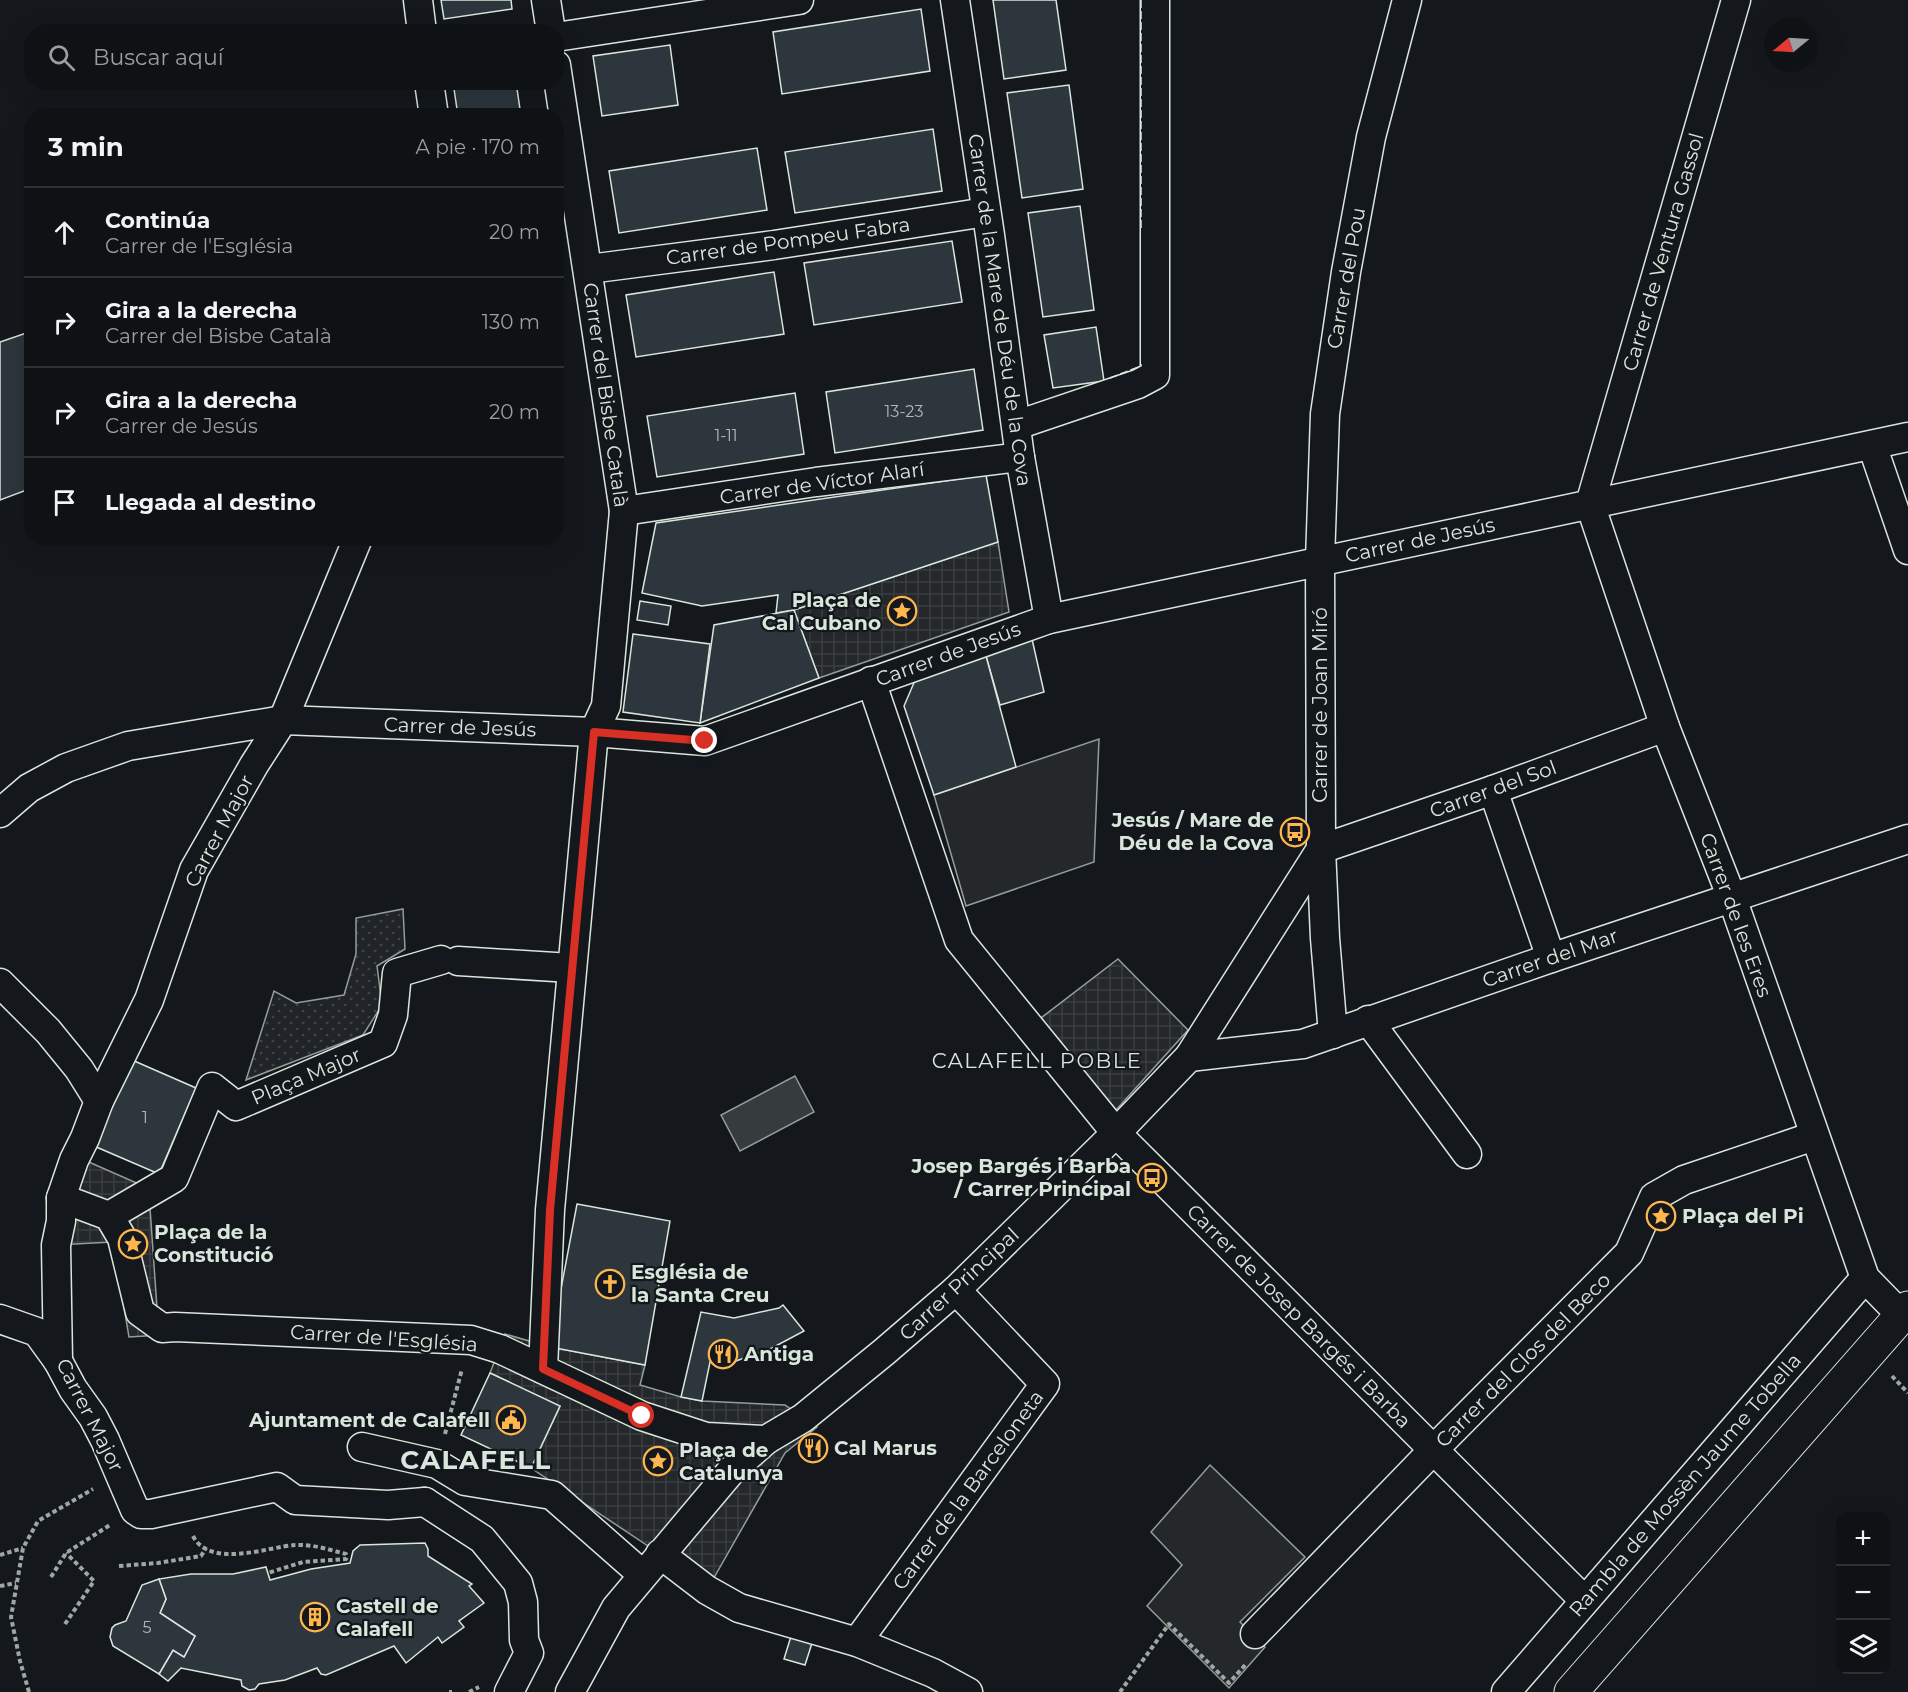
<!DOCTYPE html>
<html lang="es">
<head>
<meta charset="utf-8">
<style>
  :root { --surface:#0f1215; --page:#1d2022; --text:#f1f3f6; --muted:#9b9ea0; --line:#2f3234 }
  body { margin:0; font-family:Montserrat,sans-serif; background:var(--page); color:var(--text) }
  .controls { position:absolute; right:18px; bottom:18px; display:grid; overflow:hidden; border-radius:12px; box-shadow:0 6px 24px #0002 }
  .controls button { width:54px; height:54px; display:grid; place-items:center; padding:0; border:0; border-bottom:2px solid var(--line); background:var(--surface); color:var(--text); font:30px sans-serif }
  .compass { position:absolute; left:1764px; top:18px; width:54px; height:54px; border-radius:50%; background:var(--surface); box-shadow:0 6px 24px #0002; rotate:252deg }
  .stop { position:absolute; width:18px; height:18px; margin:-14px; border:4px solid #d93025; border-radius:50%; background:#fff }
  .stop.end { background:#d93025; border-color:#fff; box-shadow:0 2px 6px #0008 }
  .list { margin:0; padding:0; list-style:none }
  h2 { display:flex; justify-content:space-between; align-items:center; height:78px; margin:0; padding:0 24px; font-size:26px }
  h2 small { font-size:20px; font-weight:400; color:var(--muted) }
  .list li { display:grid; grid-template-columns:39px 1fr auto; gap:18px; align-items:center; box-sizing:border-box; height:90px; padding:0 24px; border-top:2px solid var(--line) }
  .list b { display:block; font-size:22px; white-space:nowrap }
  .list p { margin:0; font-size:20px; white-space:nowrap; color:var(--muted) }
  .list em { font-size:20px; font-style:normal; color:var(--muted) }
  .icon { flex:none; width:33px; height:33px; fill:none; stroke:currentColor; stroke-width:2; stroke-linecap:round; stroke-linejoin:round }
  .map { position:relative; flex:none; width:1908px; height:1692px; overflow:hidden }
  .search { position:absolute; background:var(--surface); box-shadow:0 6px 24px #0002; left:24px; top:24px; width:540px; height:66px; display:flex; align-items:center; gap:15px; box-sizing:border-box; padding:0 21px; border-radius:24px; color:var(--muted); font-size:22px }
  .panel { position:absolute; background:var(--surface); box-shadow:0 6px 24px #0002; left:24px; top:108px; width:540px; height:438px; border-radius:24px }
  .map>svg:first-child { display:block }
  .garden { fill:url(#garden-dots); stroke:#939e99; stroke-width:1.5 }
  .parking { fill:#24282b; stroke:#939e99; stroke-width:1.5 }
  .plaza { fill:url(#plaza-grid); stroke:#939e99; stroke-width:1.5 }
  .water { fill:#363b3e; stroke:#939e99; stroke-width:1.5 }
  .building { fill:#2c363c; stroke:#d8e6dc; stroke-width:1.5 }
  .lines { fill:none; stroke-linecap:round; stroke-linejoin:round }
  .street-casing { stroke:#d8e6dc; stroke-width:31 }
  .secondary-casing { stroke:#d8e6dc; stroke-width:35 }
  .path { stroke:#9da8a2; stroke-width:4; stroke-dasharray:4.5 3; stroke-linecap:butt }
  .street { stroke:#14181c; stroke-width:28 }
  .secondary { stroke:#14181c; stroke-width:33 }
  .fence { stroke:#d8e6dc; stroke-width:1.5; stroke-dasharray:8 3; stroke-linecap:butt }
  .route { stroke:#d93025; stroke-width:8 }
  .labels { text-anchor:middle; stroke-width:4.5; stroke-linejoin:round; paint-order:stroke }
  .number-label { font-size:16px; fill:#adbab4 }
  .street-label { font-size:20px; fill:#d8e6dc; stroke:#14181c }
  .poi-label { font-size:20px; font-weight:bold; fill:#d8e6dc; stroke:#14181c; text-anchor:start }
  .neighbourhood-label { font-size:21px; letter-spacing:1.5px; fill:#d8e6dc; stroke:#14181c }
  .district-label { font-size:26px; font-weight:bold; letter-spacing:1.5px; fill:#d8e6dc; stroke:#14181c }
</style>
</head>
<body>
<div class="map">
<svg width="1908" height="1692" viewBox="0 0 1908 1692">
  <defs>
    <pattern id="garden-dots" width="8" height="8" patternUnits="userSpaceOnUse" patternTransform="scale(1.5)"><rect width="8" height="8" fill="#202428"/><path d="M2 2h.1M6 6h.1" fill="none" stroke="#404447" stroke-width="1.8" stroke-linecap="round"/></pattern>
    <pattern id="plaza-grid" width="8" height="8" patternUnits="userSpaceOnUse" patternTransform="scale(1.5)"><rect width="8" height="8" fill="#24282b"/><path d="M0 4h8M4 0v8" fill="none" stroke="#393d3f"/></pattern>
  </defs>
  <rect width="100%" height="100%" fill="#14181c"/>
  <path class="garden" d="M 403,909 L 405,949 L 377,966 L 382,1005 L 363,1035 L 246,1080 L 274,991 L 296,1003 L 344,995 L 356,954 L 356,918 Z"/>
  <g class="parking">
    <path d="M 1099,739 L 1094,862 L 966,906 L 934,795 Z"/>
    <path d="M 1210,1465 L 1305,1557 L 1240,1622 L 1265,1647 L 1229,1688 L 1147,1606 L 1182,1565 L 1151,1532 Z"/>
  </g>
  <g class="plaza">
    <path d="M 998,542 L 1009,612 L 819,678 L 794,610 Z"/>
    <path d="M 1118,959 L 1188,1030 L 1116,1110 L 1041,1018 Z"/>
    <path d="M 66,1152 L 139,1184 L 150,1208 L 157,1308 L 161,1335 L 129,1337 L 113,1242 L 56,1245 Z"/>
    <path d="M 505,1334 L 550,1347 L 645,1365 L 640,1385 L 681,1397 L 702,1401 L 785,1405 L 817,1427 L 785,1453 L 707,1590 L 660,1554 L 531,1468 L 560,1406 L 490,1373 Z"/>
  </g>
  <path class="water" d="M 795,1076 L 814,1112 L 740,1151 L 721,1115 Z"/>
  <g class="building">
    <path d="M 441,0 L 511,0 L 512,9 L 444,19 Z"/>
    <path d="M 993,0 L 1056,0 L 1066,70 L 1004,79 Z"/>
    <path d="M 921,9 L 930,71 L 782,94 L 773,32 Z"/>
    <path d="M 670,45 L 678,105 L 602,116 L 593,56 Z"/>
    <path d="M 453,82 L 516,82 L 521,116 L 458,116 Z"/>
    <path d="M 1069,85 L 1083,189 L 1022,198 L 1007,93 Z"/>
    <path d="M 933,129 L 942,191 L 795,213 L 785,152 Z"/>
    <path d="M 757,148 L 767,210 L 619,233 L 609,171 Z"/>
    <path d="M 1080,206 L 1094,310 L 1043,317 L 1028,213 Z"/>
    <path d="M 952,241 L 962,302 L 814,325 L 804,263 Z"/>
    <path d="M 774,272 L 784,334 L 636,357 L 626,295 Z"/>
    <path d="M 1096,327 L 1104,381 L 1053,388 L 1044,335 Z"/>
    <path d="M 32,331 L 32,488 L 0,500 L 0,342 Z"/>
    <path d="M 974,369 L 983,430 L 835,453 L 826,392 Z"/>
    <path d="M 795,393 L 804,454 L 657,477 L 647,416 Z"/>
    <path d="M 986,475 L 998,542 L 794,610 L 776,613 L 778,595 L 702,606 L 642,593 L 656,523 Z"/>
    <path d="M 640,601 L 671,606 L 668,625 L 637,620 Z"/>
    <path d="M 794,610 L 819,678 L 700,723 L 714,625 Z"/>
    <path d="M 633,634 L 710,644 L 700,723 L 623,712 Z"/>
    <path d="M 1032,639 L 1044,692 L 1000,705 L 986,656 Z"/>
    <path d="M 986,656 L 1016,767 L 934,795 L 904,706 L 916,678 Z"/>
    <path d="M 132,1060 L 196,1088 L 159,1174 L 94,1146 Z"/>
    <path d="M 577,1204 L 670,1221 L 645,1365 L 550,1347 Z"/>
    <path d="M 783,1305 L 804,1331 L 772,1348 L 736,1361 L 710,1362 L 702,1401 L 681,1397 L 701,1312 L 734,1318 L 779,1308 Z"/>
    <path d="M 490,1373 L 560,1406 L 531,1468 L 461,1435 Z"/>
    <path d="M 425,1543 L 428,1549 L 428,1556 L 472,1584 L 469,1586 L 484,1603 L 459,1621 L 464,1627 L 442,1643 L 438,1637 L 406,1663 L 394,1646 L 326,1675 L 321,1674 L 317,1668 L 285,1680 L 259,1684 L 255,1689 L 249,1690 L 242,1686 L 241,1680 L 181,1668 L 168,1681 L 159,1674 L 173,1650 L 184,1657 L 195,1636 L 160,1613 L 166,1599 L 159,1579 L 191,1574 L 233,1574 L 266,1567 L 270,1580 L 311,1569 L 350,1563 L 353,1551 L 360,1545 Z"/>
    <path d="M 159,1579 L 166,1599 L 160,1613 L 195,1636 L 184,1657 L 173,1650 L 159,1674 L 113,1646 L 110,1637 L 112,1628 L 115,1625 L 126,1621 L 142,1585 Z"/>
    <path d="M 792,1633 L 813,1640 L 805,1665 L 784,1659 Z"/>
  </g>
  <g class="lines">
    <g class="street-casing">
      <g id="street">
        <path d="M 418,0 L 422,32"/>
        <path d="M 546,0 L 551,32"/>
        <path d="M 955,0 L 990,235 L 1020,457 L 1049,619"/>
        <path d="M 1736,0 L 1590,504 L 1665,727 L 1732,898 L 1865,1278 L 1901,1315"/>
        <path d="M 556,37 L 799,0"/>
        <path d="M 429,82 L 434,116"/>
        <path d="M 589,269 L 774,245 L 986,212"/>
        <path d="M 1017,425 L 1138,384 L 1155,375 L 1155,0"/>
        <path d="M 1872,445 L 1908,550"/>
        <path d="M 624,511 L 816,482 L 1020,457"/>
        <path d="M 871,681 L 959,940 L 1116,1133 L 1584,1600"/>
        <path d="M 1493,790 L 1551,958"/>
        <path d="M 0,813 L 29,788 L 66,768 L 128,746 L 283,720 L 594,732 L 705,741 L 1049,619 L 1908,437"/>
        <path d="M 1321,849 L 1493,790 L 1665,727"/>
        <path d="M 458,961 L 571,968"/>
        <path d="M 0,983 L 48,1031 L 79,1069 L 99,1101"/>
        <path d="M 1368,1020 L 1467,1154"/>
        <path d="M 1333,1034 L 1325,938 L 1321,849 L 1320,561 L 1325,414 L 1346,272 L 1371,137 L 1407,0"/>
        <path d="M 1189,1057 L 1303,1044 L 1551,958 L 1908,839"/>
        <path d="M 61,1198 L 109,1216 L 122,1238 L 140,1312 L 162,1328 L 175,1327 L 471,1340 L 500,1349 L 642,1416 L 706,1437 L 766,1440"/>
        <path d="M 109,1216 L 174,1178 L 212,1087 L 236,1106 L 383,1043 L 393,1015 L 397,973 L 441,960"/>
        <path d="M 0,1319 L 37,1332 L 58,1361 L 73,1389 L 93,1417 L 105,1440 L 135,1510 L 141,1514 L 151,1514 L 277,1487 L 295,1500 L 388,1505 L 425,1502"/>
        <path d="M 58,1361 L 56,1245 L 61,1221 L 61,1198 L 74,1160 L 85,1138 L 99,1101 L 149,1000 L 194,870 L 254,765 L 283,720 L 358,538"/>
        <path d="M 543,1369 L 550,1210 L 594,732 L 606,706 L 624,511 L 556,65"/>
        <path d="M 362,1447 L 437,1464 L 465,1481 L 552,1495 L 643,1575"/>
        <path d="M 425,1502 L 482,1539 L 518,1583 L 523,1602 L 524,1640 L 529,1653 L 509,1692"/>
        <path d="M 660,1554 L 707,1590 L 739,1608 L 857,1642 L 933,1673 L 968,1692"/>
        <path d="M 1255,1634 L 1444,1439 L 1629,1253 L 1654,1197 L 1684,1180 L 1814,1136"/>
        <path d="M 857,1642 L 1045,1384 L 956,1290"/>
        <path d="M 570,1692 L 616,1608 L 732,1470 L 766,1440 L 803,1418 L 884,1352 L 956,1290 L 1116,1133 L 1189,1057 L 1321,849"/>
        <path d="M 1506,1692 L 1865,1278"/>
      </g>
    </g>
    <g class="secondary-casing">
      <path id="secondary" d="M 1571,1692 L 1908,1308"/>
    </g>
    <g class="path">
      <path d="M 1892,1376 L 1908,1393"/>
      <path d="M 445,1434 L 462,1369"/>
      <path d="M 193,1536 C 210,1569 268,1547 295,1545 C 313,1544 330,1550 346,1554 L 347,1557 L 346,1559 L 303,1562 L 268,1573"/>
      <path d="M 0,1555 L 23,1548"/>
      <path d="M 119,1566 L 158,1563 L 201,1556 L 206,1548"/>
      <path d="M 51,1577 L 66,1553 L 110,1525"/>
      <path d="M 0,1586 L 16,1583"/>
      <path d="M 65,1624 L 94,1581 L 66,1553"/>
      <path d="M 29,1692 L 20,1661 L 11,1617 L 23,1548 L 38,1521 L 93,1489"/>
      <path d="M 449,1692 L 452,1692"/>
      <path d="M 469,1692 L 479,1687"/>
      <path d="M 1120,1692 L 1169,1624 L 1229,1683 L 1247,1663"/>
    </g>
    <use href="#street" class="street"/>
    <use href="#secondary" class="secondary"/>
    <g class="fence">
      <path d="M 1141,0 L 1141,229"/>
      <path d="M 1110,378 L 1141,366 L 1141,364"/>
    </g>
  </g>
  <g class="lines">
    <path class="route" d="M 642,1416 L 543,1369 L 550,1210 L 594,732 L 705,741"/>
  </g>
  <defs>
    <g id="sight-ring" transform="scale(1.5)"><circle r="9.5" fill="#14181c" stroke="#ffb74d" stroke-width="1.5"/><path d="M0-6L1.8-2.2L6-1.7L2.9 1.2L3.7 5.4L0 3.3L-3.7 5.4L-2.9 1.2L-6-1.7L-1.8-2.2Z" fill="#ffb74d"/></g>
    <g id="bus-ring" transform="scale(1.5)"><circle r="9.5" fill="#14181c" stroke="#ffb74d" stroke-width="1.5"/><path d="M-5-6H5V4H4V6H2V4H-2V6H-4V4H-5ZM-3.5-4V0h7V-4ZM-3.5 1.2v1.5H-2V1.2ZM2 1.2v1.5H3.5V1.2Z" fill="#ffb74d"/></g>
    <g id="church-ring" transform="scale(1.5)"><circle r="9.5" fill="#14181c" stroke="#ffb74d" stroke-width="1.5"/><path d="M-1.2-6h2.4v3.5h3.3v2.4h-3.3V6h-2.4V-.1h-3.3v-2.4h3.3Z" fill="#ffb74d"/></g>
    <g id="restaurant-ring" transform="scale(1.5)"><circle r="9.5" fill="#14181c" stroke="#ffb74d" stroke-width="1.5"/><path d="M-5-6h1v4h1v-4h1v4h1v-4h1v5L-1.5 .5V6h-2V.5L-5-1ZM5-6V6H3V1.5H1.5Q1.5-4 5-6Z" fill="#ffb74d"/></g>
    <g id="civic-ring" transform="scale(1.5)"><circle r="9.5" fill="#14181c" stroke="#ffb74d" stroke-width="1.5"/><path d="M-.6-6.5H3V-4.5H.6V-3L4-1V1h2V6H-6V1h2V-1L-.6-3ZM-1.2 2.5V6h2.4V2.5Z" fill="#ffb74d"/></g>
    <g id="building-ring" transform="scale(1.5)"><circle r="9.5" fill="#14181c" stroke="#ffb74d" stroke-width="1.5"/><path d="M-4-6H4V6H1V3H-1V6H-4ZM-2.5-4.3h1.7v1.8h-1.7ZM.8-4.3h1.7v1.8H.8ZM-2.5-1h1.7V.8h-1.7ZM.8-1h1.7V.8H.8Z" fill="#ffb74d"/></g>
  </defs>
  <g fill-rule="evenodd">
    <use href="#sight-ring" x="902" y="611"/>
    <use href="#bus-ring" x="1295" y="832"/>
    <use href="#bus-ring" x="1152" y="1178"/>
    <use href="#sight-ring" x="1661" y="1216"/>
    <use href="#sight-ring" x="133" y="1244"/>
    <use href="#church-ring" x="610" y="1284"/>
    <use href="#restaurant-ring" x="723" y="1354"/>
    <use href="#civic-ring" x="511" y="1420"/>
    <use href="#restaurant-ring" x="813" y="1448"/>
    <use href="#sight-ring" x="658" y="1461"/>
    <use href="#building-ring" x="315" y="1617"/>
  </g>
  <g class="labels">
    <g class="number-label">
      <text x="904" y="417">13-23</text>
      <text x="726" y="441">1-11</text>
      <text x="145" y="1123">1</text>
      <text x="147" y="1633">5</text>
    </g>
    <g class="street-label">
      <text transform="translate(788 241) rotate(-8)" y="7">Carrer de Pompeu Fabra</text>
      <text transform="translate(1663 252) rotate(-74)" y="7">Carrer de Ventura Gassol</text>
      <text transform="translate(1346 278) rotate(-80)" y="7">Carrer del Pou</text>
      <text transform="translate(1000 310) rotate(82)" y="7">Carrer de la Mare de Déu de la Cova</text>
      <text transform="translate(606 395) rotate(82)" y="7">Carrer del Bisbe Català</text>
      <text transform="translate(822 483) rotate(-8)" y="7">Carrer de Víctor Alarí</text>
      <text transform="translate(1420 540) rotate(-12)" y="7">Carrer de Jesús</text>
      <text transform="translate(948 654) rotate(-20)" y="7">Carrer de Jesús</text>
      <text transform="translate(1320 705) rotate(-90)" y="7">Carrer de Joan Miró</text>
      <text transform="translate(460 727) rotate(2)" y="7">Carrer de Jesús</text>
      <text transform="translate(1493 789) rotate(-20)" y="7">Carrer del Sol</text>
      <text transform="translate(219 831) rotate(-62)" y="7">Carrer Major</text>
      <text transform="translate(1736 915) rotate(70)" y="7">Carrer de les Eres</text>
      <text transform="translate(1550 958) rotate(-19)" y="7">Carrer del Mar</text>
      <text transform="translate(306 1076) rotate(-23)" y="7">Plaça Major</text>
      <text transform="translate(959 1284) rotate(-43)" y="7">Carrer Principal</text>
      <text transform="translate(1299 1316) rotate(45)" y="7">Carrer de Josep Bargés i Barba</text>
      <text transform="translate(384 1338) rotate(4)" y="7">Carrer de l'Església</text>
      <text transform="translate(1523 1360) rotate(-45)" y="7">Carrer del Clos del Beco</text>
      <text transform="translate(90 1415) rotate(63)" y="7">Carrer Major</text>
      <text transform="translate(1685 1485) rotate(-49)" y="7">Rambla de Mossèn Jaume Tobella</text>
      <text transform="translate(968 1490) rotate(-54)" y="7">Carrer de la Barceloneta</text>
    </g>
    <g class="poi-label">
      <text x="881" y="607" text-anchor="end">Plaça de<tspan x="881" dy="23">Cal Cubano</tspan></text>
      <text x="1274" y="827" text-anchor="end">Jesús / Mare de<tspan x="1274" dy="23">Déu de la Cova</tspan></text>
      <text x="1131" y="1173" text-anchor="end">Josep Bargés i Barba<tspan x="1131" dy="23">/ Carrer Principal</tspan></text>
      <text x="1682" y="1223">Plaça del Pi</text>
      <text x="154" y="1239">Plaça de la<tspan x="154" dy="23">Constitució</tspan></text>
      <text x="631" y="1279">Església de<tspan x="631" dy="23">la Santa Creu</tspan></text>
      <text x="744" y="1361">Antiga</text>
      <text x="490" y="1427" text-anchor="end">Ajuntament de Calafell</text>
      <text x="834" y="1455">Cal Marus</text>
      <text x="679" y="1457">Plaça de<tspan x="679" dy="23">Catalunya</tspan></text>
      <text x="336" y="1613">Castell de<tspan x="336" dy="23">Calafell</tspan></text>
    </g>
    <g class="neighbourhood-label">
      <text x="1037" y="1068">CALAFELL POBLE</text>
    </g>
    <g class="district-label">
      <text x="476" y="1469">CALAFELL</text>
    </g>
  </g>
</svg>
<div class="controls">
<button>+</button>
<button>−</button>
<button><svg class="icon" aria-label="layers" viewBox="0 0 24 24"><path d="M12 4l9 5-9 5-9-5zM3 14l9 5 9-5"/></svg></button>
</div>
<svg class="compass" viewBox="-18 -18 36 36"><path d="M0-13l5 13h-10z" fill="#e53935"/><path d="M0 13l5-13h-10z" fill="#9b9ea0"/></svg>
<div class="stop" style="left:642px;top:1416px"></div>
<div class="stop end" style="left:705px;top:741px"></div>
<div class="search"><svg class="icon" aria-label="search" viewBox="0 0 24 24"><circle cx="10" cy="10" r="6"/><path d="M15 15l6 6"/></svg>Buscar aquí</div>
<section class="panel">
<h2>3 min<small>A pie · 170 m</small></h2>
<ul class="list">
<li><svg class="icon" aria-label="ahead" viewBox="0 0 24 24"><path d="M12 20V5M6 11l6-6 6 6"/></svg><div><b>Continúa</b><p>Carrer de l'Església</p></div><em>20 m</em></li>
<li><svg class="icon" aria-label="right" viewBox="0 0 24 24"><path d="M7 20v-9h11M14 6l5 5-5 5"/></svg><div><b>Gira a la derecha</b><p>Carrer del Bisbe Català</p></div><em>130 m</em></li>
<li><svg class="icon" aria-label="right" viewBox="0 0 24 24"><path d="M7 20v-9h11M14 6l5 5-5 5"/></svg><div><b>Gira a la derecha</b><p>Carrer de Jesús</p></div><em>20 m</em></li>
<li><svg class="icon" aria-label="arrive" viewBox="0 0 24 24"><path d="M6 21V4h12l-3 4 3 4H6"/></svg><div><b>Llegada al destino</b></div></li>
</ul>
</section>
</div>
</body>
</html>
